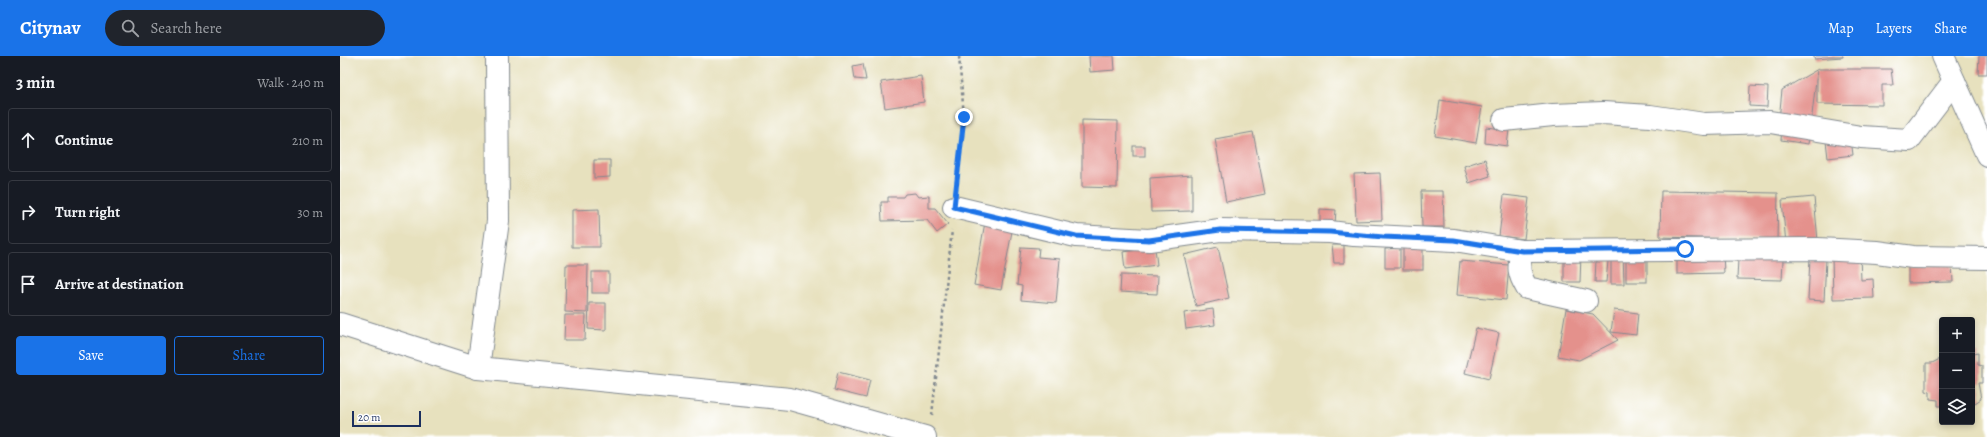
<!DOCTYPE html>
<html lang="en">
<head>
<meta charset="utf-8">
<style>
  :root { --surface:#171b24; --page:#20242c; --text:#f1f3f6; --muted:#9ea1a6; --line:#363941; --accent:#1a73e8 }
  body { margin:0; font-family:Alegreya,serif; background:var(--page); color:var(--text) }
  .controls { position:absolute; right:12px; bottom:12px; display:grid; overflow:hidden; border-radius:4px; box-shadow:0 2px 6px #0003 }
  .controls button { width:36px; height:36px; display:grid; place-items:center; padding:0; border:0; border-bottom:1px solid var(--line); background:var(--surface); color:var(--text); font:20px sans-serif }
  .scale { position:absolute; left:12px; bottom:10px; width:69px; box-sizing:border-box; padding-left:4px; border:2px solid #1b2f5e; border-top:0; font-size:11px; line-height:14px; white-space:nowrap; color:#1b2f5e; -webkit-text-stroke:3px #fff; paint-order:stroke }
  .stop { position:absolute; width:12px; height:12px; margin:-9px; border:3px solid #1a73e8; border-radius:50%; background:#fff }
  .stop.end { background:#1a73e8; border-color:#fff; box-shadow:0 1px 4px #0008 }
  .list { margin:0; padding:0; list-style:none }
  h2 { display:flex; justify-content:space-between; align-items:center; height:52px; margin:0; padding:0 16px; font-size:17px }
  h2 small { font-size:13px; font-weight:400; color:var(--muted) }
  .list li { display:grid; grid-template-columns:26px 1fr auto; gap:12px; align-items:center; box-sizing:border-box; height:64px; margin:0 8px 8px; padding:0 8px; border:1px solid var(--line); border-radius:4px }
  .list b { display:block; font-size:15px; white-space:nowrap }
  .list em { font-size:13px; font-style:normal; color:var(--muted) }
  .actions { display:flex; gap:8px; padding:12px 16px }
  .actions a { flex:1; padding:9px 0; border:1px solid var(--accent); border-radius:4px; text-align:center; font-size:14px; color:var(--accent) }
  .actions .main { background:var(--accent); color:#fff }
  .icon { flex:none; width:22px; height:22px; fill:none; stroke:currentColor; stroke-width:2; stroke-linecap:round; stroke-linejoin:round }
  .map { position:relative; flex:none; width:1647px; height:381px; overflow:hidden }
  header { display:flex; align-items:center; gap:24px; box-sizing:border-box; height:56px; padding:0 20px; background:var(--accent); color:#fff }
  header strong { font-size:19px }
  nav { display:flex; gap:22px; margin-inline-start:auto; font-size:14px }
  .search { width:280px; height:36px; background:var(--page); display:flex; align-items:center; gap:10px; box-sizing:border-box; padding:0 14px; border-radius:22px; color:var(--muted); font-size:15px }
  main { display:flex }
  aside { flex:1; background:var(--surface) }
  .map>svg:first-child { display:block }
  .building { fill:#e4918c }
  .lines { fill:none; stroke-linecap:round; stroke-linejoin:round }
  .street-casing { stroke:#81888e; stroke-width:24 }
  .primary-casing { stroke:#81888e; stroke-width:24 }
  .path { stroke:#81888e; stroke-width:2.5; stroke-dasharray:3 3; stroke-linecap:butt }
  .street { stroke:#fff; stroke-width:22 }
  .primary { stroke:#fff; stroke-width:22 }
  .route { stroke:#1a73e8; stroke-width:5 }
</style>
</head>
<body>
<header>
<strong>Citynav</strong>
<div class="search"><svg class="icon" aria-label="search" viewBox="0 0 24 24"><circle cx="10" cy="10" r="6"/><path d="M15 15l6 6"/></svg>Search here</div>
<nav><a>Map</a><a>Layers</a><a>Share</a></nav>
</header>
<main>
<aside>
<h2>3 min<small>Walk · 240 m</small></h2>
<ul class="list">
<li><svg class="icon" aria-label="ahead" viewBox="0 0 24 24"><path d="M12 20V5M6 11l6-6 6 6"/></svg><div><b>Continue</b></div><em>210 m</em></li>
<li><svg class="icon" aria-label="right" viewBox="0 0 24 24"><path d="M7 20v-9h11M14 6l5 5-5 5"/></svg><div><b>Turn right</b></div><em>30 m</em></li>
<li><svg class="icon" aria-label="arrive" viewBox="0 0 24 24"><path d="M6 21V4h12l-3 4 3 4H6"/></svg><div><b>Arrive at destination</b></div></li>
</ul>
<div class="actions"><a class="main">Save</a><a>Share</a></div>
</aside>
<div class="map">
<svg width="1647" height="381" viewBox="0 0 1647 381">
  <rect width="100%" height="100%" fill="#fff"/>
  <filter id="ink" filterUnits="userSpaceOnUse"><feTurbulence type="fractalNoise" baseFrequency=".025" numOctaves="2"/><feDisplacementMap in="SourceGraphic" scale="8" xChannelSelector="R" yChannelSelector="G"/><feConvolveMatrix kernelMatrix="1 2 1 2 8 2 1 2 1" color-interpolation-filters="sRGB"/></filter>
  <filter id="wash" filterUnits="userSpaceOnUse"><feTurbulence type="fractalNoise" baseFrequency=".012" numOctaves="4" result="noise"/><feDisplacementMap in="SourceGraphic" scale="16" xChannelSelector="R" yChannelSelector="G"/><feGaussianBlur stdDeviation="0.9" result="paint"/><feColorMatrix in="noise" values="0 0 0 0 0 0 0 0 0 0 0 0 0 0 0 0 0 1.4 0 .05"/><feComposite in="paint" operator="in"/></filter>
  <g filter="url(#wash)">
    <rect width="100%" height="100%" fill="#e7e1be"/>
    <g id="blocks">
      <g class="building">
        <path d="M 749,0 L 774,0 L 775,14 L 750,16 Z"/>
        <path d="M 1474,0 L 1503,0 L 1503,1 L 1474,3 Z"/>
        <path d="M 1639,0 L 1647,0 L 1647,18 L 1638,18 Z"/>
        <path d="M 523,8 L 526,24 L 515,23 L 513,10 Z"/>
        <path d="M 1478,13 L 1551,13 L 1553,29 L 1542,29 L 1542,49 L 1477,48 L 1477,15 L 1471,68 L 1439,64 L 1442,34 Z"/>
        <path d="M 581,20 L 584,46 L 545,52 L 541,26 Z"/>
        <path d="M 1410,30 L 1428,31 L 1427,51 L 1409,50 Z"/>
        <path d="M 1100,44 L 1142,51 L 1136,87 L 1095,80 Z"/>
        <path d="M 742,64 L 778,65 L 777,132 L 742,131 Z"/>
        <path d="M 1146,71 L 1169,74 L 1167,90 L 1145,87 Z"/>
        <path d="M 1442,71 L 1470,75 L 1468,88 L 1441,84 Z"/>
        <path d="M 913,76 L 925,138 L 886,146 L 875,83 Z"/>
        <path d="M 1511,83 L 1513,99 L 1488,102 L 1486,85 Z"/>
        <rect x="793" y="90" width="12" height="10"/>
        <path d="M 1145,103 L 1150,120 L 1129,127 L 1124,110 Z"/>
        <path d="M 254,104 L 270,104 L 270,121 L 254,122 Z"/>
        <path d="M 1040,117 L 1042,164 L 1016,165 L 1014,118 Z"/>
        <path d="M 852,119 L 852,155 L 811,156 L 810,122 Z"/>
        <path d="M 1081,135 L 1103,135 L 1104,171 L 1082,171 Z"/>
        <path d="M 1321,135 L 1438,137 L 1437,184 L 1320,181 Z"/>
        <path d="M 575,137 L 578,141 L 589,140 L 589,152 L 595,152 L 608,168 L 597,177 L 587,164 L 542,165 L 541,146 L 548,146 L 548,141 L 563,141 L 565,138 Z"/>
        <path d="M 1164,139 L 1189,142 L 1184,183 L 1159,180 Z"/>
        <path d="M 1474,141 L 1478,185 L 1446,188 L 1442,144 Z"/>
        <path d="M 259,153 L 260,191 L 232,191 L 232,154 Z"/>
        <path d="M 980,153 L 996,154 L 995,168 L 980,167 Z"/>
        <path d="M 645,166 L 673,170 L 661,234 L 634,229 Z"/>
        <path d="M 992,189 L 1004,189 L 1004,207 L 994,207 Z"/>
        <path d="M 681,191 L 699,192 L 698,201 L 720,203 L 716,247 L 681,244 L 682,230 L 677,229 Z"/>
        <path d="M 878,191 L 889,242 L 856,250 L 844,199 Z"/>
        <rect x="1063" y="191" width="20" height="23"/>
        <path d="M 815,192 L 817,209 L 785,213 L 783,196 Z"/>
        <path d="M 1060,192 L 1060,212 L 1045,212 L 1045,193 Z"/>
        <path d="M 1283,197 L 1284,228 L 1271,228 L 1271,198 Z"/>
        <path d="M 1383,197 L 1384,217 L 1337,218 L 1337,198 Z"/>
        <path d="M 1224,199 L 1241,199 L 1240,226 L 1224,226 Z"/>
        <rect x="1286" y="199" width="21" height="27"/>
        <path d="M 1520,200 L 1521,224 L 1533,223 L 1534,242 L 1493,243 L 1492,201 Z"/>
        <path d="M 1470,202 L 1486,203 L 1484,245 L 1468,244 Z"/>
        <path d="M 1398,203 L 1443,204 L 1442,224 L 1397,223 Z"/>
        <path d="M 1256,204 L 1268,205 L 1266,226 L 1255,226 Z"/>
        <path d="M 1120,205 L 1169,209 L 1166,244 L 1117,239 Z"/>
        <path d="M 226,209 L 248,209 L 247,257 L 225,256 Z"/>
        <path d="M 1612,209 L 1613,226 L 1568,227 L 1568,210 Z"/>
        <rect x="252" y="216" width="17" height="21"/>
        <path d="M 781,219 L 818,220 L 817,238 L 780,236 Z"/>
        <path d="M 249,247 L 266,247 L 266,274 L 248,273 Z"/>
        <path d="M 873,253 L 875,269 L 846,273 L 844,257 Z"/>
        <path d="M 1226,253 L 1253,258 L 1278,284 L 1239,304 L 1218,300 Z"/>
        <path d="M 1274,254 L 1298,257 L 1296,279 L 1271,276 Z"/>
        <path d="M 225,259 L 246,259 L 245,284 L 224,284 Z"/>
        <path d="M 1136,272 L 1159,277 L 1149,323 L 1125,317 Z"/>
        <path d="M 1638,297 L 1638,309 L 1642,310 L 1642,327 L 1638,327 L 1641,343 L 1635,347 L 1632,345 L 1632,298 Z"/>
        <path d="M 1602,302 L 1602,350 L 1598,350 L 1598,344 L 1590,343 L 1590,336 L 1586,335 L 1586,307 L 1592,307 Z"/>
        <path d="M 498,316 L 530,324 L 526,342 L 494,334 Z"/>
      </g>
    </g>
  </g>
  <g filter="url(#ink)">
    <use href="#blocks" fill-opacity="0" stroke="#81888e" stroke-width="1"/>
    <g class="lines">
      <g class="street-casing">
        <g id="street">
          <path d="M 1164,64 L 1213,59 L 1263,57 L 1310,60 L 1364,68 L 1430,66 L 1521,81 L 1569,84 L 1614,25"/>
          <path d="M 614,151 L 736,180 L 809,184 L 880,174 L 990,176 L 1014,179 L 1114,184 L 1182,195 L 1478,193 L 1537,196 L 1573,201 L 1647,202"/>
          <path d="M 1182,195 C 1178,212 1178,217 1187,232 L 1246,245"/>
          <path d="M 0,268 L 138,312 L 450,343 L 585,381"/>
          <path d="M 138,312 L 158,165 L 157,0"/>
        </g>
      </g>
      <g class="primary-casing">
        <path id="primary" d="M 1603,0 L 1647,99"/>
      </g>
      <g class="path">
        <path d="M 617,129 L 624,61 L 619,0"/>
        <path d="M 592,359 L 612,174"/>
      </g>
      <use href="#street" class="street"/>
      <use href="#primary" class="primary"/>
    </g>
  </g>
  <g class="lines" filter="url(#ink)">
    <path class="route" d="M 624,61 L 614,151 L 736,180 L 809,184 L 880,174 L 990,176 L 1043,181 L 1114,184 L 1182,195 L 1345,193"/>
  </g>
</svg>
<div class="controls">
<button>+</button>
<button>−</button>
<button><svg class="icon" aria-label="layers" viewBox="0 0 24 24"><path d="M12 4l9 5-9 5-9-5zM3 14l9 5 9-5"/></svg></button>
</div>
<div class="scale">20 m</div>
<div class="stop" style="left:1345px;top:193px"></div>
<div class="stop end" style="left:624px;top:61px"></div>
</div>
</main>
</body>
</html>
